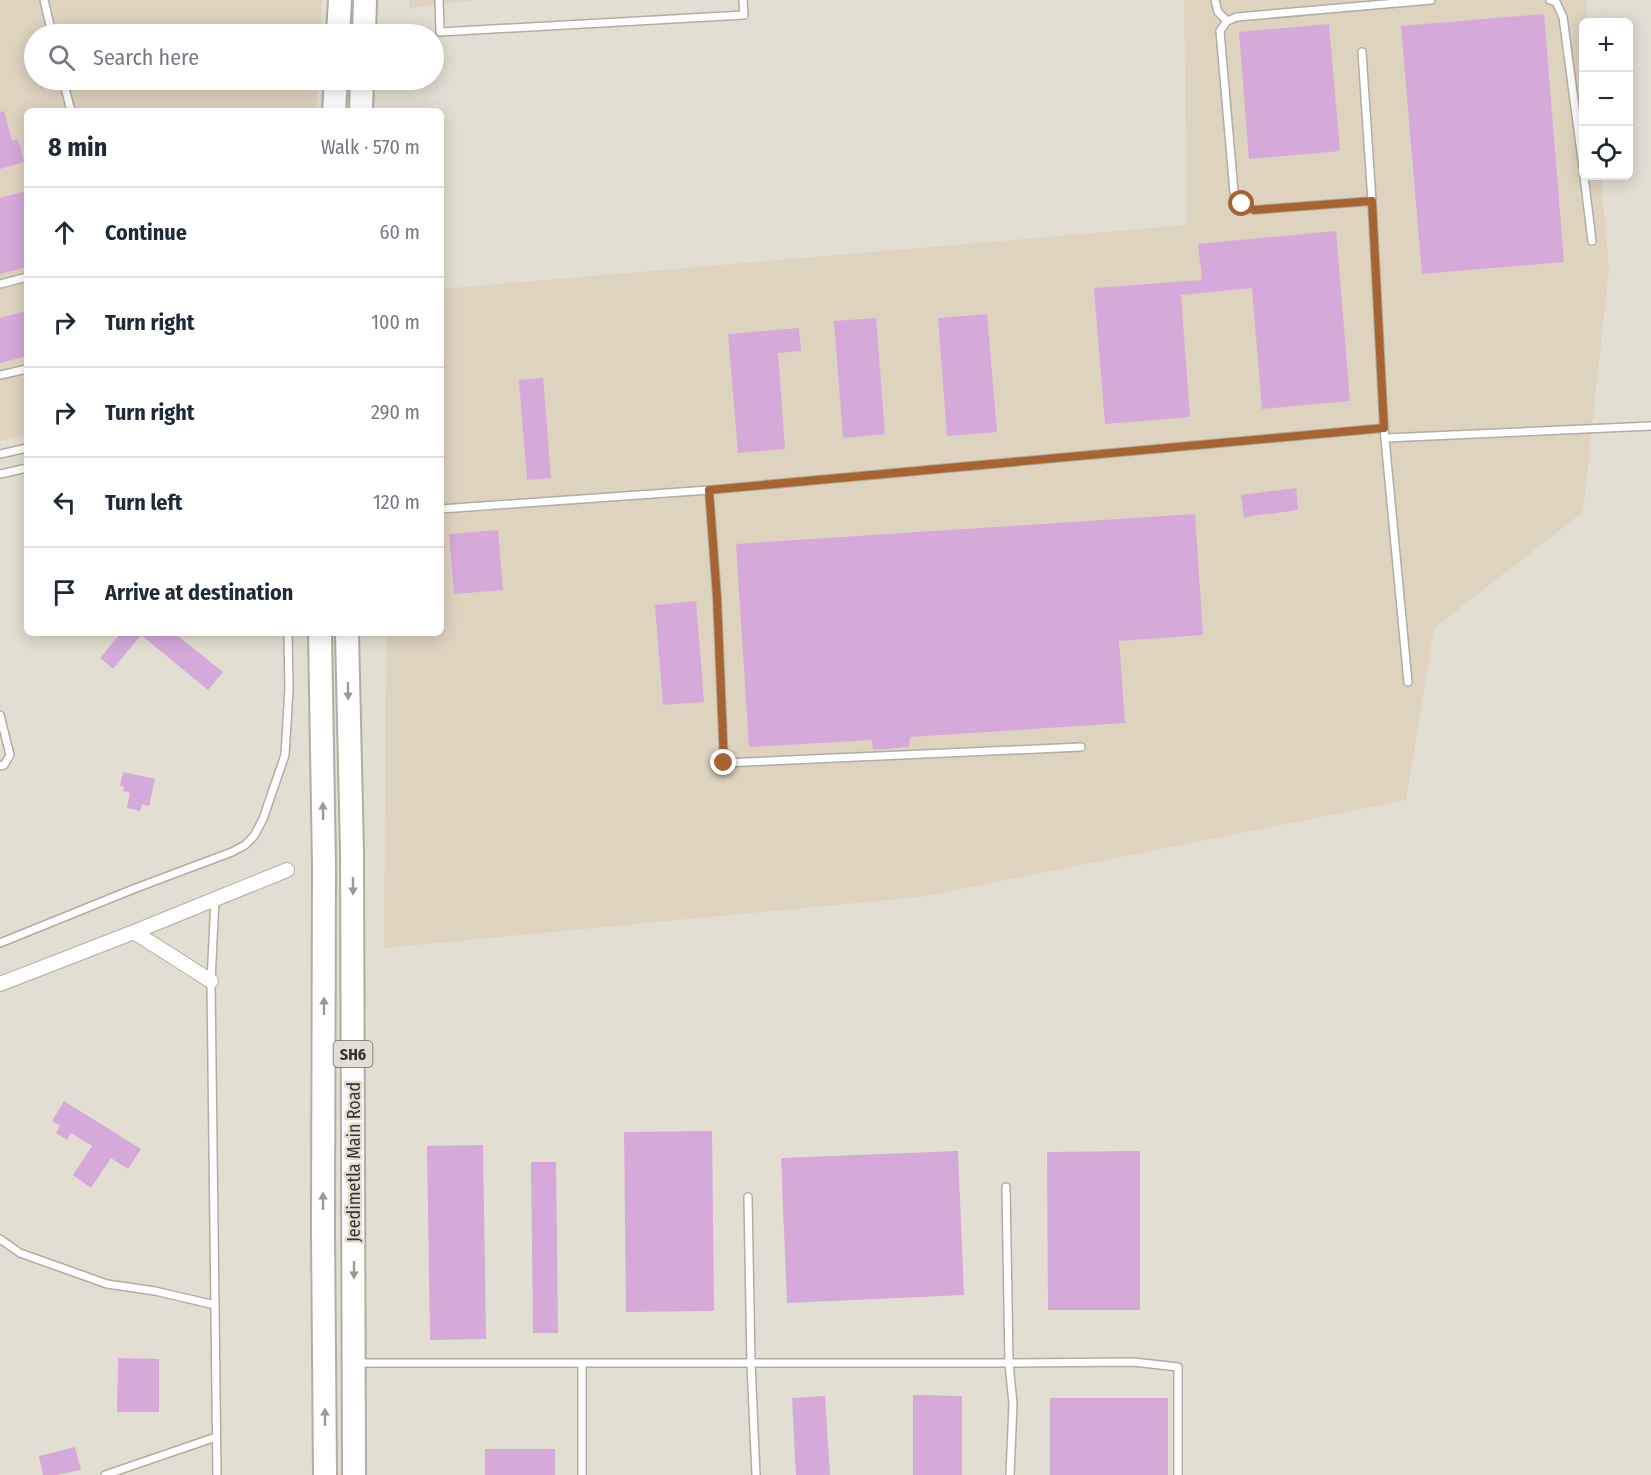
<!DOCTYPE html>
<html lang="en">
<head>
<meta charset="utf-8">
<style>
  :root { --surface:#fff; --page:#f2f2f3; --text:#1f2937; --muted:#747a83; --line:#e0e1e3 }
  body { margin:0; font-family:"Fira Sans Condensed",sans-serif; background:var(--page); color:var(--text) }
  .controls { position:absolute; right:18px; top:18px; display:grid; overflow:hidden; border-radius:9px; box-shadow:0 3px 15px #0003 }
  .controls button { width:54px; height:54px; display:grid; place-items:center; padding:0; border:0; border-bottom:2px solid var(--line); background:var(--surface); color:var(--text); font:30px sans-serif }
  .stop { position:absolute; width:18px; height:18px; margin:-14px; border:4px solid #a76432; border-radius:50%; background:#fff }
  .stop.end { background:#a76432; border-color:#fff; box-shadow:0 2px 6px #0008 }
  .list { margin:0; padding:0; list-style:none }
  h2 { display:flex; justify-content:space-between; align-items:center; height:78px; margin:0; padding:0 24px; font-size:26px }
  h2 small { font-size:20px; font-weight:400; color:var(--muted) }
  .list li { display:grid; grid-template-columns:39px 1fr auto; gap:18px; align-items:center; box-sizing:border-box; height:90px; padding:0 24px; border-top:2px solid var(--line) }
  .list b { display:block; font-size:22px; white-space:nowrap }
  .list em { font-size:20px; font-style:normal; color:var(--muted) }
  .icon { flex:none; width:33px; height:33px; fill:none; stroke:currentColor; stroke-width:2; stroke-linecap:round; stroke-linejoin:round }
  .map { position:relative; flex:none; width:1651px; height:1475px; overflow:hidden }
  .search { position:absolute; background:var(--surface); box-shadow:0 3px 15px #0003; left:24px; top:24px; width:420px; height:66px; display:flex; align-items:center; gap:15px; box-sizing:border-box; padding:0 21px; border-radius:33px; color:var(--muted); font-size:22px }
  .panel { position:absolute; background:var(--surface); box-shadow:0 3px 15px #0003; left:24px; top:108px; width:420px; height:528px; border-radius:9px }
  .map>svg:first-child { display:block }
  .industrial { fill:#ded3bf }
  .building { fill:#d5a9da }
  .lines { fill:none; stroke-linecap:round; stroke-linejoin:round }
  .lane-casing { stroke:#b1ada1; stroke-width:10 }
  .street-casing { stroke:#b1ada1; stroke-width:16 }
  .primary-casing { stroke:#b1ada1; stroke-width:26 }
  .lane { stroke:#fff; stroke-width:7 }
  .street { stroke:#fff; stroke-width:14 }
  .primary { stroke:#fff; stroke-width:22 }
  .oneway { fill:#9a9a97 }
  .route { stroke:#a76432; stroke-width:8 }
  .labels { text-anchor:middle; stroke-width:5; stroke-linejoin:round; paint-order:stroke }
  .shield { fill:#e3ded2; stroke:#6a6760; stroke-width:1.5 }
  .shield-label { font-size:16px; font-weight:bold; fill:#36342f }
  .street-label { font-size:18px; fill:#36342f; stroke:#e3ded2 }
</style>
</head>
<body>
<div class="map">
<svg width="1651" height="1475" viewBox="0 0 1651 1475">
  <rect width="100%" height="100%" fill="#e3ded2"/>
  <g class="industrial">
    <path d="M 0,0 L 322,0 L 320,34 L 34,34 L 34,80 L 318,80 L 316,111 L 27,111 L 27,434 L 0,441 Z"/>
    <path d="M 409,0 L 476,0 L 409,8 Z"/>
    <path d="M 1184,0 L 1586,0 L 1588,22 L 1584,22 L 1584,176 L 1601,176 L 1609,269 L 1583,512 L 1434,628 L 1406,800 L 920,897 L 384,948 L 386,633 L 441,633 L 441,289 L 1187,225 Z"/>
  </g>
  <g class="building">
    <path d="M 1544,14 L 1564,262 L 1422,274 L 1401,26 Z"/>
    <path d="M 1329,24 L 1340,151 L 1249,159 L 1239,32 Z"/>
    <path d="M 4,111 L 12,141 L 18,139 L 24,162 L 0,169 L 0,112 Z"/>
    <path d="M 27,191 L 27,267 L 0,274 L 0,198 Z"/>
    <path d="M 1336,231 L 1350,401 L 1262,409 L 1252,288 L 1181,295 L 1190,417 L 1105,424 L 1094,288 L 1202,280 L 1198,244 Z"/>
    <path d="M 27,311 L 27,356 L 0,363 L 0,318 Z"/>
    <path d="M 987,314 L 997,432 L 947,436 L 938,318 Z"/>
    <path d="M 876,318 L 885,434 L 843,438 L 834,321 Z"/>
    <path d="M 799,328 L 801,351 L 778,353 L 785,449 L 738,453 L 728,334 Z"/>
    <path d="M 543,378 L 551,478 L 527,480 L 519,380 Z"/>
    <path d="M 1296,488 L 1298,510 L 1244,517 L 1241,495 Z"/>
    <path d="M 1195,514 L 1203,635 L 1119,641 L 1125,723 L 910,737 L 909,747 L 873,750 L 872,740 L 749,747 L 736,544 Z"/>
    <path d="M 498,530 L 503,590 L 454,594 L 449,534 Z"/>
    <path d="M 696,601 L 704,702 L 663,705 L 655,605 Z"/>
    <path d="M 121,633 L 174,633 L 223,672 L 208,690 L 141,635 L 113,669 L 100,658 Z"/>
    <path d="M 123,772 L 155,779 L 149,806 L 142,804 L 140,811 L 127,808 L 130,793 L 123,791 L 124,787 L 120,786 Z"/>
    <path d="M 64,1101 L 141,1149 L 128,1169 L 111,1158 L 91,1188 L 73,1175 L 92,1146 L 71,1133 L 67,1140 L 56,1133 L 60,1126 L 52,1121 Z"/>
    <path d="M 712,1131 L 714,1311 L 626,1312 L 624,1132 Z"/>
    <path d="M 483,1145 L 486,1339 L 430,1340 L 427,1146 Z"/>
    <path d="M 958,1151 L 964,1295 L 787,1303 L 781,1158 Z"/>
    <path d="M 1140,1151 L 1140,1310 L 1048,1310 L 1047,1152 Z"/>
    <path d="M 531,1162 L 556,1162 L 558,1333 L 533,1333 Z"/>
    <path d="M 118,1358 L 159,1359 L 159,1412 L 117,1412 Z"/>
    <path d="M 913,1395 L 962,1396 L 962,1475 L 913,1475 Z"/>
    <path d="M 825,1396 L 830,1475 L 796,1475 L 792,1398 Z"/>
    <rect x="1050" y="1398" width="118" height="77"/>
    <path d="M 75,1447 L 81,1470 L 57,1475 L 43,1475 L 39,1456 Z"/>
    <rect x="485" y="1449" width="70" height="26"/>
  </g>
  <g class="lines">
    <g class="lane-casing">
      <g id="lane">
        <path d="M 44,0 L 52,34"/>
        <path d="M 439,0 L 440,32 L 744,15 L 743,0"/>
        <path d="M 1215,0 L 1218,12 L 1227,21"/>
        <path d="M 1550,0 L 1556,2 L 1563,17 L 1584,175"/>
        <path d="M 1362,52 L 1372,201 L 1384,428 L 1408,682"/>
        <path d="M 63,80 L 71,111"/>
        <path d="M 1584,176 L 1592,241"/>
        <path d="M 1372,201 L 1254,210 L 1242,204 L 1234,192 L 1220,31 L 1227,21 L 1237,17 L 1431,0"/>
        <path d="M 0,284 L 27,277"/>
        <path d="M 0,375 L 27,369"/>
        <path d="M 1386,438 L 1651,426"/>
        <path d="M 0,454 L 27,448"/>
        <path d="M 0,474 L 27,468"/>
        <path d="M 709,490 L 717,597 L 724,763 L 1081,747"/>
        <path d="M 441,509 L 709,490 L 1384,428"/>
        <path d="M 0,715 L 10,755 L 4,765 L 0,766"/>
        <path d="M 215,899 L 211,981 L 217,1475"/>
        <path d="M 0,943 L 136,888 L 232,852 L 245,845 L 254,836 L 263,819 L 285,755 L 289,689 L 288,633"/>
        <path d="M 1006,1187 L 1009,1363 L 1013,1404 L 1010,1475"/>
        <path d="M 748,1197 L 751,1364 L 756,1475"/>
        <path d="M 0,1239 L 20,1253 L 107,1284 L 155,1291 L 215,1305"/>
        <path d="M 357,1363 L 1009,1363 L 1133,1362 L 1178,1367 L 1178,1475"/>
        <path d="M 105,1475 L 216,1437"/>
        <path d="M 582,1475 L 582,1364"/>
      </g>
    </g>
    <g class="street-casing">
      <g id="street">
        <path d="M 134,932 L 211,981"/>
        <path d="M 0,984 L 134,932 L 287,870"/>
      </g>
    </g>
    <g class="primary-casing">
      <g id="primary">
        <path d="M 338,34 L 340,0"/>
        <path d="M 364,34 L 365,0"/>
        <path d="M 334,111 L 336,80"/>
        <path d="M 361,111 L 362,80"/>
        <path d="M 320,633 L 324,865 L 323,1230 L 325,1475"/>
        <path d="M 347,633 L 352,852 L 354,1475"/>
      </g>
    </g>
    <use href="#lane" class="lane"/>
    <use href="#street" class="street"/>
    <use href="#primary" class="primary"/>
  </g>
  <defs><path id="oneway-solid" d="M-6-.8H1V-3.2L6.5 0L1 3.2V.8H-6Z" transform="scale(1.5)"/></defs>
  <g class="oneway">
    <use href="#oneway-solid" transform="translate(348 691) rotate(89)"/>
    <use href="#oneway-solid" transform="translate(323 811) rotate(-91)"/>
    <use href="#oneway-solid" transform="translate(353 886) rotate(90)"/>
    <use href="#oneway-solid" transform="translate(324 1006) rotate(-90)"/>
    <use href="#oneway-solid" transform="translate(323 1201) rotate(-90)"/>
    <use href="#oneway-solid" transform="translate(354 1270) rotate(90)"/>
    <use href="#oneway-solid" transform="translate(325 1417) rotate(-90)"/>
  </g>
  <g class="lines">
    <path class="route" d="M 724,763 L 717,597 L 709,490 L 1384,428 L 1372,201 L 1254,210 L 1242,204"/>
  </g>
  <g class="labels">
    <rect class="shield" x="333.5" y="1041" width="39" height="26" rx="4.5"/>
    <g class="shield-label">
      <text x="353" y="1060">SH6</text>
    </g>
    <g class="street-label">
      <text transform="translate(354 1162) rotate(-90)" y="6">Jeedimetla Main Road</text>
    </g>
  </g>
</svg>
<div class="controls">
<button>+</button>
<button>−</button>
<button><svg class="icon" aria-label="locate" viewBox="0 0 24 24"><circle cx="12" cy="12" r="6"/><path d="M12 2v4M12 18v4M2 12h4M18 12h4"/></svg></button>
</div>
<div class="stop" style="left:1242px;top:204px"></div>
<div class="stop end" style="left:724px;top:763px"></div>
<div class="search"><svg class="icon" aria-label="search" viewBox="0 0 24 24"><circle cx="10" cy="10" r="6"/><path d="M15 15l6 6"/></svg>Search here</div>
<section class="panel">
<h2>8 min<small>Walk · 570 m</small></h2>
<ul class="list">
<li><svg class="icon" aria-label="ahead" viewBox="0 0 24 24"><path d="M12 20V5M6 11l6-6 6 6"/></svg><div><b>Continue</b></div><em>60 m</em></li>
<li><svg class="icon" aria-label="right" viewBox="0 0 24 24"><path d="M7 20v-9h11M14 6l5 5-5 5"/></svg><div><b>Turn right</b></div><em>100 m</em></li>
<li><svg class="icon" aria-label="right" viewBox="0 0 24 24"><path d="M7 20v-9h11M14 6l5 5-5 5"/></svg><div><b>Turn right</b></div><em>290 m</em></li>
<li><svg class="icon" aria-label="left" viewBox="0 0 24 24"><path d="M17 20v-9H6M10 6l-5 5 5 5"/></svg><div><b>Turn left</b></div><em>120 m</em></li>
<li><svg class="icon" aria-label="arrive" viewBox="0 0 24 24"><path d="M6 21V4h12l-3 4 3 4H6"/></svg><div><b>Arrive at destination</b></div></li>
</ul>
</section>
</div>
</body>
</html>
